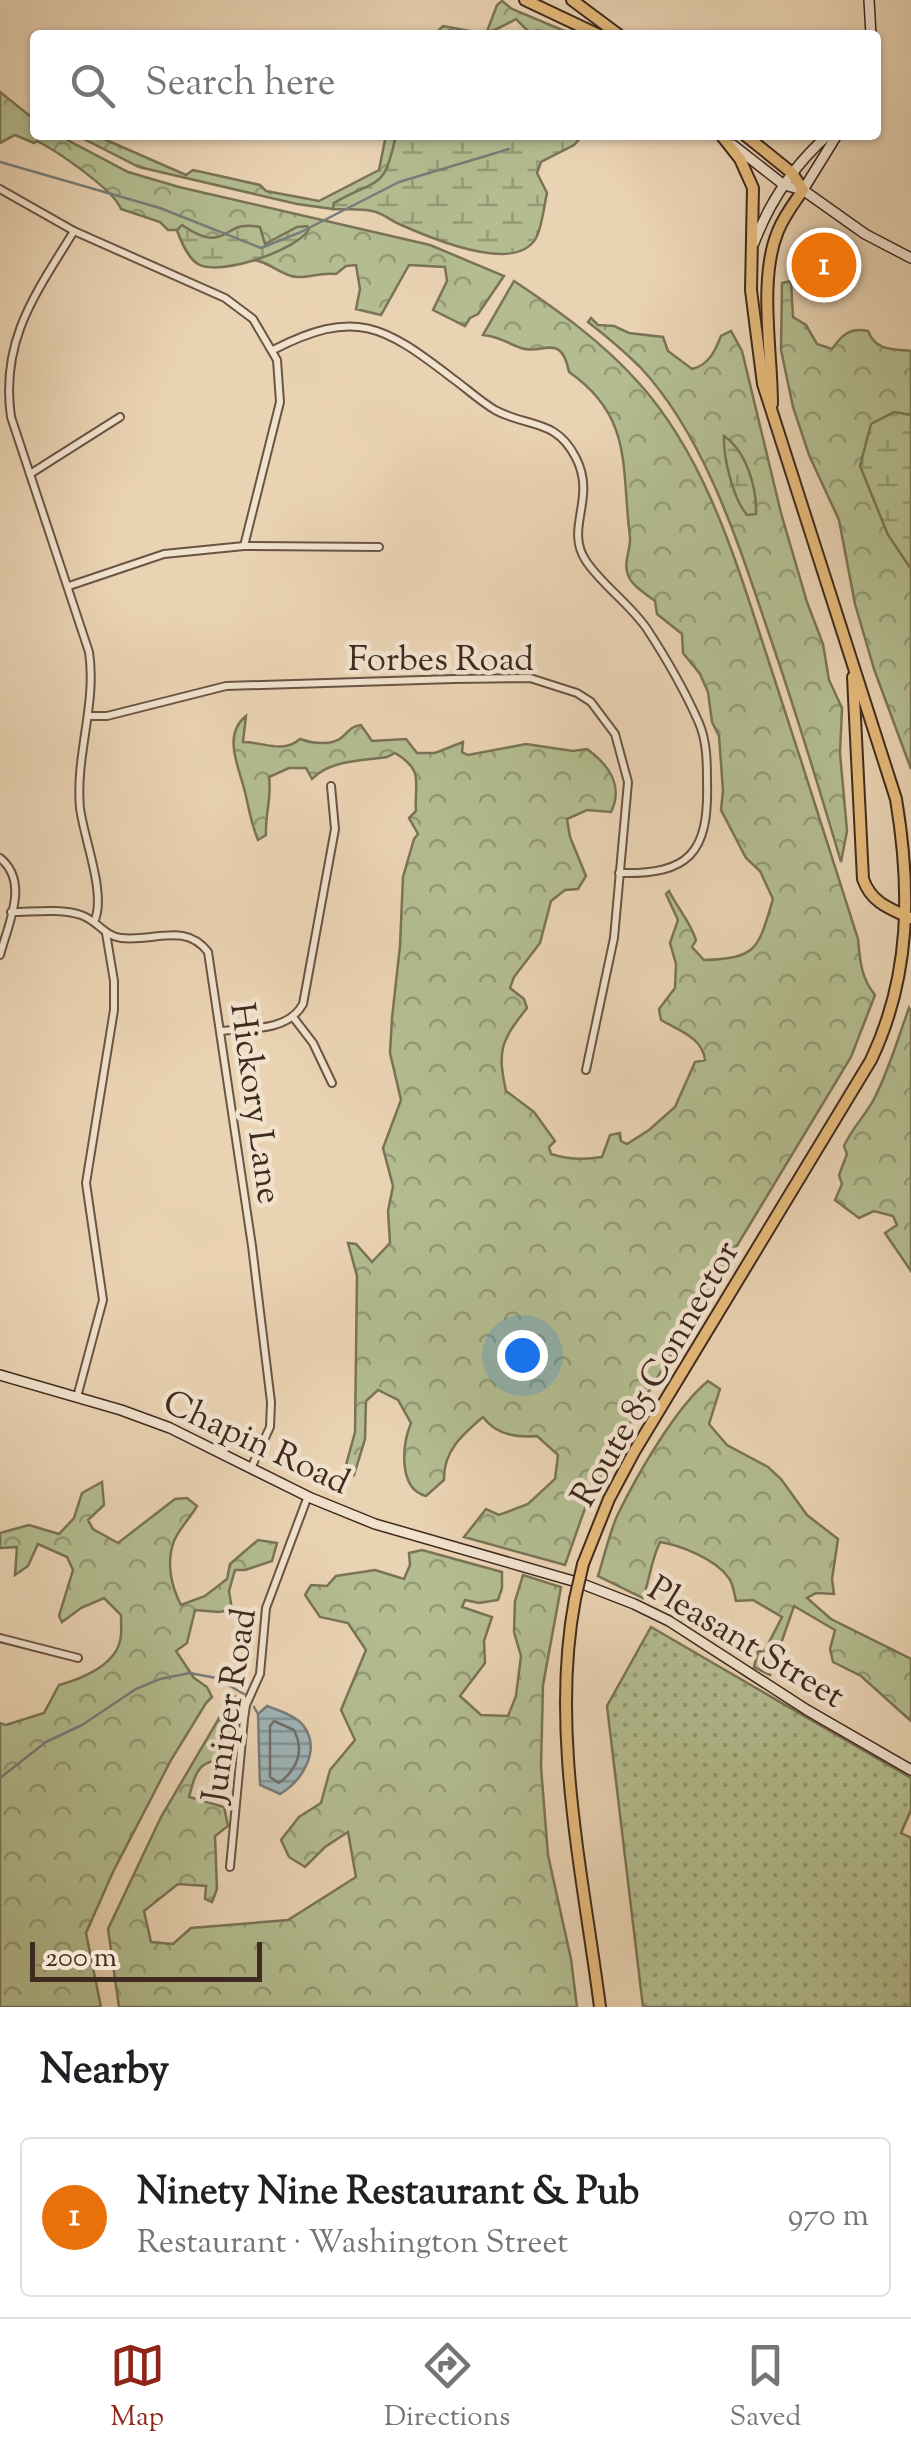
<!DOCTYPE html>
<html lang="en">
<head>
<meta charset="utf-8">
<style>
  :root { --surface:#fff; --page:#f2f2f2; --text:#202124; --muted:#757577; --line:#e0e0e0; --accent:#8f2418 }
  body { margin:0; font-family:"Sorts Mill Goudy",serif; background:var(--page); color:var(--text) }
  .scale { position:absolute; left:30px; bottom:25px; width:232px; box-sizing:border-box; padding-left:10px; border:5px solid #40291e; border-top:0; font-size:28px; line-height:35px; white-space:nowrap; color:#40291e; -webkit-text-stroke:8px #f1e2ce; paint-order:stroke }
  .you { position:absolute; left:522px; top:1355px; width:35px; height:35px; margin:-25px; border:8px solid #fff; border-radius:50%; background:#1a73e8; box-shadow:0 0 0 15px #1a73e833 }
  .badge { display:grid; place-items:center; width:65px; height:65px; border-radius:50%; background:var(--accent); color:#fff; font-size:32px; font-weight:700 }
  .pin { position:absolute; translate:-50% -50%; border:5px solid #fff; box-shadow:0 2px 10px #0006 }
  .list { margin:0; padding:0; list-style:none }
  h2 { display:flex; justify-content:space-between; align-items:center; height:130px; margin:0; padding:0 40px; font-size:42px }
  h2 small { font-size:32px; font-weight:400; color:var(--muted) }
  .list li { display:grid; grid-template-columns:65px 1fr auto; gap:30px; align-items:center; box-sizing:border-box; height:160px; margin:0 20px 20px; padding:0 20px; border:2px solid var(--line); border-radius:10px }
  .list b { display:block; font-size:38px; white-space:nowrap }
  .list p { margin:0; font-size:32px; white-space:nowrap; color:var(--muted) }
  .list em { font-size:32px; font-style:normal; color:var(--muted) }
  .icon { flex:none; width:55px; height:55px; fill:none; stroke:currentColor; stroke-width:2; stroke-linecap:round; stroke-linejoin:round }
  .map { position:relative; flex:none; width:911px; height:2007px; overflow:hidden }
  .search { position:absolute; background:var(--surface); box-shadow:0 2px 8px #0004; left:30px; right:30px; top:30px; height:110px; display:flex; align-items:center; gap:25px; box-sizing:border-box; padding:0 35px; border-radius:10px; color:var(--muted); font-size:38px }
  .sheet { height:310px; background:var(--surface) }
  nav { display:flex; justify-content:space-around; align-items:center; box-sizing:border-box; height:140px; border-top:2px solid var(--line); background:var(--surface); font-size:28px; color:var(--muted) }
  nav a { display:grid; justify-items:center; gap:5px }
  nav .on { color:var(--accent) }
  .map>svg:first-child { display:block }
  .forest { fill:url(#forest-crowns); stroke:#7a7357; stroke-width:2.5 }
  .wetland { fill:url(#wetland-marsh); stroke:#7a7357; stroke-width:2.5 }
  .park { fill:url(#park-dots); stroke:#7a7357; stroke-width:2.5 }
  .water { fill:url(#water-rules); stroke:#787c7a; stroke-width:2.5 }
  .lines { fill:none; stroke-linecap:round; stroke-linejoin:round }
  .shore { stroke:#6f6e6b; stroke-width:2.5 }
  .stream { stroke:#787c7a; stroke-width:2.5 }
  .street-casing { stroke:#6a5443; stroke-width:10 }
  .secondary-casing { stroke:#40291e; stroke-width:12 }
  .primary-casing { stroke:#40291e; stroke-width:14 }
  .street { stroke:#f1e2ce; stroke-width:6 }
  .secondary { stroke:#f1e2ce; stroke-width:9 }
  .primary { stroke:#e5ba7a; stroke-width:10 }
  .primary-bridge-casing { stroke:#40291e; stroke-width:14; stroke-linecap:butt }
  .primary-bridge { stroke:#e5ba7a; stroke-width:10 }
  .labels { text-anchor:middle; stroke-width:9; stroke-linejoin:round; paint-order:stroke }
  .street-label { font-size:35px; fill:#40291e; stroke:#f1e2ce }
</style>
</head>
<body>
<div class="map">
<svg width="911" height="2007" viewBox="0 0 911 2007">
  <defs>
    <pattern id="forest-crowns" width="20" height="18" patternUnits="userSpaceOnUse" patternTransform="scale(2.5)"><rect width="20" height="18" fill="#b3bd90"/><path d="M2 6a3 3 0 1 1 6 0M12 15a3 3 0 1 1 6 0" fill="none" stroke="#939a75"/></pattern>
    <pattern id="wetland-marsh" width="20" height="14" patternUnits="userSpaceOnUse" patternTransform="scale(2.5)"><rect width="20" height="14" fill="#b3bd90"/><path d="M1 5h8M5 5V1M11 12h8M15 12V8" fill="none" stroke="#939a75"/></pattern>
    <pattern id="park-dots" width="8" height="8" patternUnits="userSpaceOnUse" patternTransform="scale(2.5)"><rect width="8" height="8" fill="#b3bd90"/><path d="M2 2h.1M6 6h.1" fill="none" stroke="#939a75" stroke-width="1.8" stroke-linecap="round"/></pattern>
    <pattern id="water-rules" width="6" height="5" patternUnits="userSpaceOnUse" patternTransform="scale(2.5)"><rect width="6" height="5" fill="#9eb4b8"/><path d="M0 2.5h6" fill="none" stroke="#829295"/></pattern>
  </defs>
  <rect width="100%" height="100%" fill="#ead3b3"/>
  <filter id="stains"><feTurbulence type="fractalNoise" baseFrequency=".002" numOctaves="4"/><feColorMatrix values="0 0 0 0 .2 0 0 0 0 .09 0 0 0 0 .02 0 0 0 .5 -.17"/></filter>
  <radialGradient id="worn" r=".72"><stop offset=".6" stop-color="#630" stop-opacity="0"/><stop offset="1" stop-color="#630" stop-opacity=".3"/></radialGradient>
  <g class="forest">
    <path d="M 502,1 L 512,9 L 574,35 L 532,35 L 516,19 C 496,30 473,44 451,30 L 434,35 L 443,26 L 486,34 L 497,5 Z"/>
    <path d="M 0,92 L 35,120 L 35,135 L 58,135 L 128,172 L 179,187 L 430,245 L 504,276 L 478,314 L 470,318 L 465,326 L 433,310 L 447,281 L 445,267 L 409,265 L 381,315 L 356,309 L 360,289 L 356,265 L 346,266 L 336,274 C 319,272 310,278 297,277 C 282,277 268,260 252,260 C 212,259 198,288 177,230 L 168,230 L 160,222 L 121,209 C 114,190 57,151 37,141 L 34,143 L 15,135 L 0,143 Z"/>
    <path d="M 76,135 L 95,135 L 186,175 L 193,170 L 202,172 L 260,185 L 266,191 L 319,201 L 379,170 L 386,135 L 396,135 C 385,192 379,177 334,203 L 333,209 L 297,204 L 139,167 Z"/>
    <path d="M 514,281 C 559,311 601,341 638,382 C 706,457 736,561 767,656 C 798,750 828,845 858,939 C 860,961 861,978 875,995 L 851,1057 L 625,1431 L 584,1511 L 565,1565 L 464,1537 L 486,1509 L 499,1515 L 528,1504 L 555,1479 L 558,1455 L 537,1436 C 516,1438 496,1435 483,1417 C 463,1434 443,1451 444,1480 L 426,1496 C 398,1489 402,1445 411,1423 L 398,1400 L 378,1390 L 366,1401 L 365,1439 L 354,1475 L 343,1476 L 355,1432 L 357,1276 L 348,1243 L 356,1244 L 372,1262 L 390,1243 L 388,1211 L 393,1186 L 383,1148 L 401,1100 L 390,1053 L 392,1018 L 400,946 L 403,877 L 414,839 L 418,834 L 409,818 L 416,811 C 414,782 425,771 395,753 L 387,757 C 362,761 330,760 312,779 L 306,768 L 289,768 L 269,777 C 272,797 265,814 266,835 L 258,840 C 251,823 249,809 245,792 C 239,767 222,735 246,716 L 243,742 C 264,742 283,754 300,739 C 311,743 331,746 341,738 C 350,731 349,727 361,725 L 372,741 L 406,739 L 417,753 L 435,753 L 463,742 L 462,752 L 468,755 L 526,744 L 573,751 L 587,749 C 609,765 624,785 611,812 L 587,810 L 567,819 L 570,837 L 586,876 L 578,889 L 565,890 L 551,901 L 540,943 L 514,977 L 510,988 L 524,999 L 527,1008 C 501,1041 497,1050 506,1091 L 534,1112 L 555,1141 L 549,1147 L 551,1154 C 569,1160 584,1160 602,1157 L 610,1135 L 620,1133 L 621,1141 L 627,1144 L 649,1130 L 675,1107 L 695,1062 L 705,1060 C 703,1038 678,1030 661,1020 L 659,1009 L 675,988 L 676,964 L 670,943 L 678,920 L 666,894 L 669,891 C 678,909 690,921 696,940 L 692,947 L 704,960 C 758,958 758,949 773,899 L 760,871 L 746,858 L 721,810 L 723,791 L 719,736 L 712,722 L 708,692 L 700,674 L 683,653 L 682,634 L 657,614 L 655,601 C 646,594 631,585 628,575 C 623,562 631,550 630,537 C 621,469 634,417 569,372 C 561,331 542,356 521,348 C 507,343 498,336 483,335 Z"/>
    <path d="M 791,281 L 793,317 L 806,325 L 817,344 L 832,349 C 842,335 850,327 868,331 C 876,351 892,349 911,351 L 911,769 L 874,669 L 855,604 L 839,520 L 809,455 L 793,407 L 781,350 L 782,283 Z"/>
    <path d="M 591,318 L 598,325 L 614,326 L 629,333 L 663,337 L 668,351 L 692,369 C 709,365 715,351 721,336 L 731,331 L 742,351 L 781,513 L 807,602 L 823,644 L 829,680 L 842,708 L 840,753 L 847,831 L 841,862 C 818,784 794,706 767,628 C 738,542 704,435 640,367 C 624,351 606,336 588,322 Z"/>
    <path d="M 909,1008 L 911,1012 L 911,1271 L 885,1233 L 897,1225 L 893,1216 L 874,1211 L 859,1218 L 835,1200 L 842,1184 L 839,1175 L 847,1154 L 844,1146 C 852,1128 865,1116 874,1099 C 889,1070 898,1038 909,1008 Z"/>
    <path d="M 708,1381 L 720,1389 L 709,1424 L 727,1445 L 768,1467 L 781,1479 L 807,1515 L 838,1539 L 832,1579 L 834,1594 L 816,1593 L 807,1598 L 831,1619 L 911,1659 L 911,1721 L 861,1676 L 833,1662 L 830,1649 L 835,1630 L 794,1606 L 770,1675 L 754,1667 L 758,1651 L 764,1652 L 782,1617 L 753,1600 L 736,1601 C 734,1593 733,1582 728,1577 C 715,1559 680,1545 660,1542 C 651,1561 650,1578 643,1598 L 598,1576 C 604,1557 609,1535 617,1516 C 636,1477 675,1408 708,1381 Z"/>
    <path d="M 102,1482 L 104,1505 L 88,1520 L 93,1529 L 118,1543 L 175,1499 L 187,1498 L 197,1506 C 190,1518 179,1529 174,1541 C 166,1562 171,1586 181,1605 L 205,1596 L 227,1579 L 230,1564 L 258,1540 L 277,1543 L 272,1561 L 245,1570 L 235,1570 L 229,1591 L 232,1610 L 219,1612 L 195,1610 L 187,1643 L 176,1651 L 194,1678 L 207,1687 L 212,1697 L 206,1703 L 171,1760 L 113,1872 L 86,1933 L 101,2007 L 0,2007 L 0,1723 L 6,1725 L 44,1713 L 59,1685 C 81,1679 114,1666 120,1641 C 122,1634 121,1623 121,1615 L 104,1598 L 81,1608 L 62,1622 L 59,1616 L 73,1570 L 67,1557 L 38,1544 L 28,1566 L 15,1575 L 17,1547 L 0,1548 L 0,1533 L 29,1525 L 59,1534 L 74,1518 L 82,1493 Z"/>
    <path d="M 422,1550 L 502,1572 L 502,1588 L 498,1600 L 479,1603 L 465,1600 L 462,1607 L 492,1617 L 484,1641 L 485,1663 L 460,1696 L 481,1715 L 508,1716 L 516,1696 L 521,1656 L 514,1632 L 515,1601 L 523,1575 L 561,1587 L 543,1685 L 541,1767 L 548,1855 L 571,1959 L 577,2007 L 119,2007 L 108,1929 L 161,1817 L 232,1696 L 244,1698 L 230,1758 C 198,1761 197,1768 189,1797 L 224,1807 L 228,1826 L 215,1836 L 217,1889 L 212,1902 L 205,1899 L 206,1886 L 178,1884 L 144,1911 L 151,1942 L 173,1944 L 191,1928 L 288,1920 L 356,1877 L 348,1832 L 325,1847 L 305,1867 L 289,1857 L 281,1840 L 299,1817 L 321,1803 L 330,1770 L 355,1740 L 341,1710 L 366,1650 L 348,1623 L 320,1617 L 305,1595 L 311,1585 L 327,1586 L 336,1576 L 375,1570 L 404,1579 L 410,1565 L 409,1553 Z"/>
  </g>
  <g class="wetland">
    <path d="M 396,135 L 583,135 L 574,145 L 541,162 L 537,173 L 547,193 C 544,206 542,227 536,238 C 515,275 428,237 399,224 C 390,220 381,212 372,211 C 359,208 345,210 333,209 L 334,203 C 379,177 384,192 396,135 Z"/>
    <path d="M 182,225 C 228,257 222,218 260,227 L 265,244 L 297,227 L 307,226 L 309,229 C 298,250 219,277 198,264 C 188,258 181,241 177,230 Z"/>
    <path d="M 894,412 L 911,415 L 911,569 L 888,535 L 860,466 L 871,424 Z"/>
    <path d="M 724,436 C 746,451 757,487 756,514 L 747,515 C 733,499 723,456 724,436 Z"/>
  </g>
  <path class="park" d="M 651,1627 L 911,1778 L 911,1810 L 901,1833 L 911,1838 L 911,2007 L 643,2007 L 607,1706 Z"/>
  <path class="water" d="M 267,1706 C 278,1710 296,1716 303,1725 C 322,1750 302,1781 280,1794 L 260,1785 L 258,1714 Z"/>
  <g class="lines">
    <path class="shore" d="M 274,1721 L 294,1730 C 305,1752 297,1769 279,1783 L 270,1777 L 270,1726 Z"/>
    <g class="stream">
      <path d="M 0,162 L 160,208 L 261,248 L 301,232 L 399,182 L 509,149"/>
      <path d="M 254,1707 L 258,1714"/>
      <path d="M 0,1778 L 46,1742 L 82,1725 L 136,1689 L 160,1679 L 190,1673 L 216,1678 L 244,1694"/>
    </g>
    <g class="street-casing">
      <g id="street">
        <path d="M 0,189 L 74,231 L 225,298 L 253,319 L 277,360 L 280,402 L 244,546"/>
        <path d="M 74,231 C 36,293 0,340 11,417 L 89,652 C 97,704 75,756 80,808 C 84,840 107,895 94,922"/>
        <path d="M 273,350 C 355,308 383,325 452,378 C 466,388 480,401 495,410 C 528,428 556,418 576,458 C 597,499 564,528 586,561 C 603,586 630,604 647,629 C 666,658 685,691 699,723 C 707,742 707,762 707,783 C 709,853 689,875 619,873"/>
        <path d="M 30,474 L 120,417"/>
        <path d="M 69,586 L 164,554 L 244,546 L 379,547"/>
        <path d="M 88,716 L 107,716 L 226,686 L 454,679 L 530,678 L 577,693 L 591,702 L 615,734 L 628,782 L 614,938 L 586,1070"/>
        <path d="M 0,858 C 30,882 8,924 0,955"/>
        <path d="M 11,912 C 33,912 60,908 81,915 C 97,920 104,936 121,938 C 154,942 185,922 208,952 L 252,1246 L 271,1402 L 270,1427 L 251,1468"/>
        <path d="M 293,1017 L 313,1043 L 332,1083"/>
        <path d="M 221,1031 C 248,1028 288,1032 303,1004 L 335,829 L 331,786"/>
        <path d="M 77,1397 L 103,1300 L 86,1183 L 114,1010 L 114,981 L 106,933"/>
        <path d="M 0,1638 L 78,1658"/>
        <path d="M 230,1867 L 244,1719 L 246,1705 L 260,1674 L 266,1608 L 308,1496"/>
      </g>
    </g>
    <g class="secondary-casing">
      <g id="secondary">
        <path d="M 869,0 L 871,35"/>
        <path d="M 733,145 L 784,185 L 803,190 L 865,234 L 911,258"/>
        <path d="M 803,190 L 837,135"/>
        <path d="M 754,243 C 770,201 794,165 828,135"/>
        <path d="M 0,1375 L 121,1410 L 170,1428 L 311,1498 L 375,1524 L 580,1583 L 634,1604 L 669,1621 L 807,1710 L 911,1770"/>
      </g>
    </g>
    <g class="primary-casing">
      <g id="primary">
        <path d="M 525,0 L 599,35"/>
        <path d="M 572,0 L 619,35"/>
        <path d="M 745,135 L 792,173 L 803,190 C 794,203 784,216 778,231 C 758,279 772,352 772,404"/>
        <path d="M 853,677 L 863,879 C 871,902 888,908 910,918"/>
        <path d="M 583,1564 L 609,1499 L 634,1452 L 871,1060 C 911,976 911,889 896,799 L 763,384 L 751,290 L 753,188 L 740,159 L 721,135"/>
        <path d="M 575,1599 C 550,1730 583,1875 600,2007"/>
      </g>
    </g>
    <use href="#street" class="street"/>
    <use href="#secondary" class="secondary"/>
    <use href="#primary" class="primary"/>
    <g class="primary-bridge-casing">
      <path id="primary-bridge" d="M 575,1599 L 583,1564"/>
    </g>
    <use href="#primary-bridge" class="primary-bridge"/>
  </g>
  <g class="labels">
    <g class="street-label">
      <text x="441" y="670">Forbes Road</text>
      <text transform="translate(257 1103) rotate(82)" y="12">Hickory Lane</text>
      <text transform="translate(654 1373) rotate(-60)" y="12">Route 85 Connector</text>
      <text transform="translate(257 1441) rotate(25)" y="12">Chapin Road</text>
      <text transform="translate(747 1641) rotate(31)" y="12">Pleasant Street</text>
      <text transform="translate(228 1705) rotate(-81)" y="12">Juniper Road</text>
    </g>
  </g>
  <rect width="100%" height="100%" filter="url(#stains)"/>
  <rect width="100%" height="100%" fill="url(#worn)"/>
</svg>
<div class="scale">200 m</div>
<div class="you"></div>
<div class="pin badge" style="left:824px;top:265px;background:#e8710a">1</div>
<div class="search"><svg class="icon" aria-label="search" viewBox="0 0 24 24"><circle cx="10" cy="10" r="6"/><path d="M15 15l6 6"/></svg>Search here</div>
</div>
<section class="sheet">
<h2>Nearby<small></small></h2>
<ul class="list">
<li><span class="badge" style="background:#e8710a">1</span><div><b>Ninety Nine Restaurant &amp; Pub</b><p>Restaurant · Washington Street</p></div><em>970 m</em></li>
</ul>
</section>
<nav>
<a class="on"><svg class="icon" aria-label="map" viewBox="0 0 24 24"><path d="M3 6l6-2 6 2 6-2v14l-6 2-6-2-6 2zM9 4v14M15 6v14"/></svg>Map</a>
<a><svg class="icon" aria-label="directions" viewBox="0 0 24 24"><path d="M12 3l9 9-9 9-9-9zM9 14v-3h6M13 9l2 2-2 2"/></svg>Directions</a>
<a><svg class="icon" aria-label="saved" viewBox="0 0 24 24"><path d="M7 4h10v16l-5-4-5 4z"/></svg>Saved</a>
</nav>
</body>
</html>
